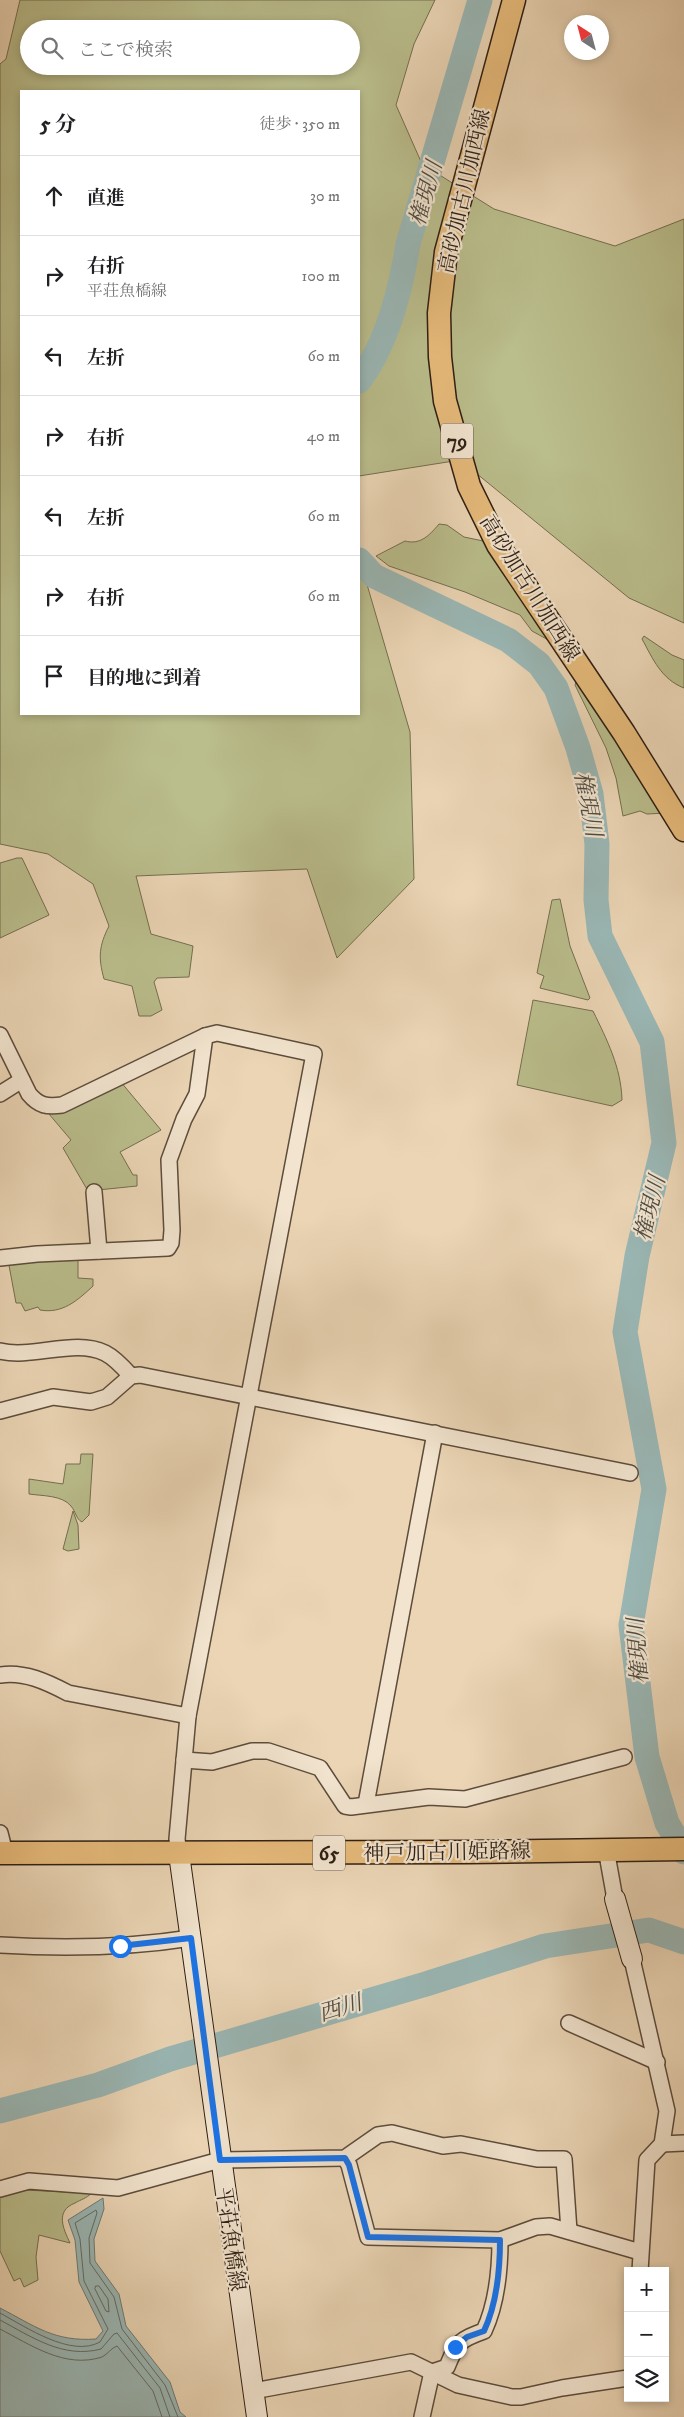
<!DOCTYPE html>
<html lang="ja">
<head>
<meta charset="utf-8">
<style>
  :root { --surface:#fff; --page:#f6f6f6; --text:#202124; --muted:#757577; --line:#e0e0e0 }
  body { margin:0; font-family:"IM FELL DW Pica","Noto Serif JP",serif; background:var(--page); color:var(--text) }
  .controls { position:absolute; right:15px; bottom:15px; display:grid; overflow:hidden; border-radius:0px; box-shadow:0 2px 8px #0003 }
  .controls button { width:45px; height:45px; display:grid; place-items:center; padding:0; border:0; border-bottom:1px solid var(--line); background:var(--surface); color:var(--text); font:25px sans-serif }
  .compass { position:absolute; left:564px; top:15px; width:45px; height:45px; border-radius:50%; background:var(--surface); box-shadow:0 2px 8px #0003; rotate:324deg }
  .stop { position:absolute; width:15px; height:15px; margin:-11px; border:4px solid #1a73e8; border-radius:50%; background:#fff }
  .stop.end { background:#1a73e8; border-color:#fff; box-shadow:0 1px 5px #0008 }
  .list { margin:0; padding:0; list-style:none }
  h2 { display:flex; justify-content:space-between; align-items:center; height:65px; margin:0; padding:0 20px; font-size:21px }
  h2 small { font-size:16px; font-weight:400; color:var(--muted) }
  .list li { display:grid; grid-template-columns:32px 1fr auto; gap:15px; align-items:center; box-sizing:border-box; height:80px; padding:0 20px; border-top:1px solid var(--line) }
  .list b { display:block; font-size:19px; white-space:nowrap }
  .list p { margin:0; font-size:16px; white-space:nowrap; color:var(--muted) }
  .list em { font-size:16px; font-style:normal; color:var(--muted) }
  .icon { flex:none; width:28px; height:28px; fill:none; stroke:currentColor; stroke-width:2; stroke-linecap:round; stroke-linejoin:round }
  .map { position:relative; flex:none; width:684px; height:2417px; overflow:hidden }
  .search { position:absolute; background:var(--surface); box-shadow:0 2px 8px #0003; left:20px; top:20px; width:340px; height:55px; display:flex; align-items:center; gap:12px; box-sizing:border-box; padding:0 18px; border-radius:28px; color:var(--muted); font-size:19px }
  .panel { position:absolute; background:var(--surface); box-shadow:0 2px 8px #0003; left:20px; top:90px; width:340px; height:625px; border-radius:0px }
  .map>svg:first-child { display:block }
  .green { fill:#babd8c; stroke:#746e50; fill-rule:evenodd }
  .water { fill:#9ab7b5; stroke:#6f7a74 }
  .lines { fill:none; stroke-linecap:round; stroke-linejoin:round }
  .shore { stroke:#646a64; stroke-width:1 }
  .river { stroke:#9ab7b5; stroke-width:25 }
  .minor-casing { stroke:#5d4c3c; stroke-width:18 }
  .secondary-casing { stroke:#2e1e13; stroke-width:22 }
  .primary-casing { stroke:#2e1e13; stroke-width:25 }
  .minor { stroke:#f2e4cf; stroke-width:15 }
  .secondary { stroke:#f2e4cf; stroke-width:20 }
  .primary { stroke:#e6ba7a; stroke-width:22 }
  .route { stroke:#1a73e8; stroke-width:6 }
  .labels { text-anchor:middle; stroke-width:4.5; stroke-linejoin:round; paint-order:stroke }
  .shield { fill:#f2e4cf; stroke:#69594b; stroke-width:1 }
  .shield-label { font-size:20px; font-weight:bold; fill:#2e1e13 }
  .street-label { font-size:21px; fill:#2e1e13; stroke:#f2e4cf }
  .water-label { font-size:22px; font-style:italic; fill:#4e4c44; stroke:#f2e4cf }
</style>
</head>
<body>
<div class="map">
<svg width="684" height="2417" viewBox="0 0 684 2417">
  <rect width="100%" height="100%" fill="#ebd5b5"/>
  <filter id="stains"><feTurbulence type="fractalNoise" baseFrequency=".004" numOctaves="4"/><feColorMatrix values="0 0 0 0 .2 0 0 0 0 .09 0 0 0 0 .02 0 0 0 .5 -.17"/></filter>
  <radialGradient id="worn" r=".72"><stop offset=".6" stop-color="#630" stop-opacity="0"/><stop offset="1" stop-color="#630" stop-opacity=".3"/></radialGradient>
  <g class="green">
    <path d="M 20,0 L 435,0 L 414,44 L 396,105 L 422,164 L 494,209 L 615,246 L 684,219 L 684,623 L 629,598 L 460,460 L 359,476 L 359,91 L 21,91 L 21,714 L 359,714 L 359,557 L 410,732 L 414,879 L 337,958 L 307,869 L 136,876 L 151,934 L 193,946 L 189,977 L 157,978 L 154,982 L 162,1010 L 151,1016 L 139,1016 L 132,986 L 104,979 C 98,957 99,946 109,926 L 93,884 L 48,854 L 0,844 L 0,64 L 6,59 ZM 29,29 L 351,29 L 351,66 L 29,66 Z"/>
    <path d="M 439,524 L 447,525 L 464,537 L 488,542 L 552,642 L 532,631 L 520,615 L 465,592 L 389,566 L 376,556 L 405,541 C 420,545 429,536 439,524 Z"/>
    <path d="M 644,636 L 672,655 L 684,660 L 684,688 C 661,679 653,659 642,639 Z"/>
    <path d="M 577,679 L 667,813 L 647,814 L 640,811 L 623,816 L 616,778 L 606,748 L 575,685 Z"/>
    <path d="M 17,858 L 22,858 L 49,915 L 0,938 L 0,863 Z"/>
    <path d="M 560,899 L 570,946 L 590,998 L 588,1000 L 540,988 L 544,976 L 537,973 L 552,900 Z"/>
    <path d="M 533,1000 L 593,1011 C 607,1040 621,1067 622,1100 L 612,1106 L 517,1085 Z"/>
    <path d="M 120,1081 L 161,1130 L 120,1152 L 133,1175 L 137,1175 L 137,1186 L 88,1191 L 63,1148 L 71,1140 L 49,1114 Z"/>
    <path d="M 78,1257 L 78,1278 L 93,1279 L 93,1286 C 77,1301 62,1314 40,1310 L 38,1307 L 25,1311 L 21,1303 L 16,1303 L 8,1260 Z"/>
    <path d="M 81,1454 L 93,1454 L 89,1515 L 82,1522 C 76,1519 76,1512 71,1506 C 62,1495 42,1496 29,1494 L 29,1479 L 63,1484 L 66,1464 L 80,1464 Z"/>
    <path d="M 73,1511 L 78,1525 L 79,1549 L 68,1551 L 63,1549 Z"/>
    <path d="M 22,2190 L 92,2193 C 85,2199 82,2199 75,2203 C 55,2211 63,2228 70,2243 L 39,2235 L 36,2257 L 38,2280 L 24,2287 L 20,2278 L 14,2281 L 0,2251 L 0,2196 Z"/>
  </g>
  <path class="water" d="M 103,2198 L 104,2209 L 94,2239 L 95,2261 L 119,2294 L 126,2326 L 170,2382 L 180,2412 L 186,2417 L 0,2417 L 0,2308 C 35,2326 54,2342 96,2339 L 103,2331 L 79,2282 L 75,2240 L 68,2220 Z"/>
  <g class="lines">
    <g class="shore">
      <path d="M 96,2286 L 99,2286 L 108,2299 L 109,2312 L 106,2311 L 95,2289 Z"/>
      <path d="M 0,2313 C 26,2327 71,2358 100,2342 L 108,2329 L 84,2281 L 80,2239 L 75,2223 L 96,2210 L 97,2213 L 89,2238 L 90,2263 L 114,2297 L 122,2329 L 165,2385 L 178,2417"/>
      <path d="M 0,2320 C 32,2337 63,2359 101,2349 L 114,2334 L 117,2333 L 160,2388 L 170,2417"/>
      <path d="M 0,2329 C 31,2345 65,2369 102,2357 C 108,2354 111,2348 117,2346 L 153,2391 L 162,2417"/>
    </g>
    <g class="river">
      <path d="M 359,381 C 387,344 401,289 408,244 L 480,0"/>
      <path d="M 359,560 L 374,576 L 508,640 L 539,664 L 556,688 L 578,748 L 591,794 L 597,844 L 596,900 L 600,936 L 652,1042 L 664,1143 L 637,1256 L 625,1332 L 654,1489 L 631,1625 L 647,1757 L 667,1823 L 684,1852"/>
      <path d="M 0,2111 L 98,2085 L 170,2059 L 426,1984 L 545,1946 L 649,1930 L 684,1942"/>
    </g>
    <g class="minor-casing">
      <g id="minor">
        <path d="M 0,1035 L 29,1094 C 39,1106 47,1107 62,1105 L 205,1036 L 217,1033 L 314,1054 L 188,1716 L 177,1839 L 179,1854"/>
        <path d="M 0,1094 L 22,1080"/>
        <path d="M 94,1192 L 99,1251"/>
        <path d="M 0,1258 L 37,1254 L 168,1248 L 171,1243 L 172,1230 L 169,1160 L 184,1119 L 197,1094 L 205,1036"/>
        <path d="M 0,1351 C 33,1359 75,1338 105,1353 C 115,1358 124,1368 131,1376"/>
        <path d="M 0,1411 L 53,1397 L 91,1402 L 107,1397 L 131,1376 L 140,1375 L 630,1473"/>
        <path d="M 0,1675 C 24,1671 47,1682 68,1693 L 188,1716"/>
        <path d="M 184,1760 L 212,1762 L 252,1751 L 268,1751 L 320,1768 L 345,1806 L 351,1807 L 429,1797 L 465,1799 L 624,1757"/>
        <path d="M 366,1804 L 435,1433"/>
        <path d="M 0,1833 L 5,1853"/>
        <path d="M 606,1849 L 615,1899"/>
        <path d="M 0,1945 C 65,1949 127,1948 191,1938"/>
        <path d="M 632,1959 L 667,2111 L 662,2144 L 647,2160 L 640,2271"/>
        <path d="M 569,2023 L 657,2062"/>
        <path d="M 662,2144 L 684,2143"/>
        <path d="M 345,2158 L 349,2165 L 368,2237 L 500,2240 L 536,2227 L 550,2226 L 640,2252"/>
        <path d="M 0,2189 L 29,2181 L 118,2188 L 220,2160 L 345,2158 L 378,2135 L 392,2133 L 443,2146 L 461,2144 L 537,2159 L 564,2159 L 569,2231"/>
        <path d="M 253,2391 L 411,2362 L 458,2385 L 512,2397 L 521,2397 L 562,2388 L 628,2378"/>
        <path d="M 422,2417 L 432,2372 L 447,2367 C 457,2342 459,2340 484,2331 C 497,2303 500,2271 500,2240"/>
      </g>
    </g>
    <g class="secondary-casing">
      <g id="secondary">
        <path d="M 179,1854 L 257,2417"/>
        <path d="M 615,1899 L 632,1959"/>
      </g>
    </g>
    <g class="primary-casing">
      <g id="primary">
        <path d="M 514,0 L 446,252 L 439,313 L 440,357 L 445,401 L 469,486 L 498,545 L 624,733 L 684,830"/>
        <path d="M 0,1853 L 469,1852 L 684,1849"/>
      </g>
    </g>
    <use href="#minor" class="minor"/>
    <use href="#secondary" class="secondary"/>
    <use href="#primary" class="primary"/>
  </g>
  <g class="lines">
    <path class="route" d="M 120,1946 L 191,1938 L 220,2160 L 345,2158 L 349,2165 L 368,2237 L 500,2240 C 500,2271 497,2303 484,2331 L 467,2337 L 455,2347"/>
  </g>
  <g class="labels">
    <g class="shield">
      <rect x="441" y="423.5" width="32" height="35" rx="4"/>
      <rect x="313" y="1835.5" width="32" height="35" rx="4"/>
    </g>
    <g class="shield-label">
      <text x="457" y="448">79</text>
      <text x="329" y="1860">65</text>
    </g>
    <g class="street-label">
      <text transform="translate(464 191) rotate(-77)" y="7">高砂加古川加西線</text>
      <text transform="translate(530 588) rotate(58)" y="7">高砂加古川加西線</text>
      <text transform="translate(447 1852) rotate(-1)" y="7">神戸加古川姫路線</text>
      <text transform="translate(231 2239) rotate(82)" y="7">平荘魚橋線</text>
    </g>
    <g class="water-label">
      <text transform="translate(425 193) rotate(-74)" y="8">権現川</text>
      <text transform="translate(589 804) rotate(79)" y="8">権現川</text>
      <text transform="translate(649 1208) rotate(-76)" y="8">権現川</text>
      <text transform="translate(637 1651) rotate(-94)" y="8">権現川</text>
      <text transform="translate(340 2007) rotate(-17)" y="8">西川</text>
    </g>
  </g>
  <rect width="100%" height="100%" filter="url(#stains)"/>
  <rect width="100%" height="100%" fill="url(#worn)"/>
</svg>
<div class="controls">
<button>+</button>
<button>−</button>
<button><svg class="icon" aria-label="layers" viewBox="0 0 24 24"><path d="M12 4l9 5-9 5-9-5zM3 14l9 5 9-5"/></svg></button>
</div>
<svg class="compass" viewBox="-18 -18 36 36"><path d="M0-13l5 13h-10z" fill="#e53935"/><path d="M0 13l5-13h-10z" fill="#757577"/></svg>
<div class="stop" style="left:120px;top:1946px"></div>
<div class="stop end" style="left:455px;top:2347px"></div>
<div class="search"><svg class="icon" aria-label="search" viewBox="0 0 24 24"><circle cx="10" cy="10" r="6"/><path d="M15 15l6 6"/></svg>ここで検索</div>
<section class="panel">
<h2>5 分<small>徒歩 · 350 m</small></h2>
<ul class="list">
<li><svg class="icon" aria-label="ahead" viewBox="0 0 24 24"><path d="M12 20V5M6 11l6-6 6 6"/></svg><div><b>直進</b></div><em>30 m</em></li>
<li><svg class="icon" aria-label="right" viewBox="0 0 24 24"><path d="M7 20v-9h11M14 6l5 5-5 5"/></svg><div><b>右折</b><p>平荘魚橋線</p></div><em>100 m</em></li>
<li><svg class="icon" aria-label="left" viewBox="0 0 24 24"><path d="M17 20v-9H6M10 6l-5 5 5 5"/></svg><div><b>左折</b></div><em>60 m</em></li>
<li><svg class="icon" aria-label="right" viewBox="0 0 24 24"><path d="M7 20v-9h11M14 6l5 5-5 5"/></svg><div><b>右折</b></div><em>40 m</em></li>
<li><svg class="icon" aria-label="left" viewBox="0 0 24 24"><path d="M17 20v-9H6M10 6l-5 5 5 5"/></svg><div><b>左折</b></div><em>60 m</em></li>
<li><svg class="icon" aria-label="right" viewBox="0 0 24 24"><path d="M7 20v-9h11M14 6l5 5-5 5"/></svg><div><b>右折</b></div><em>60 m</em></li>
<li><svg class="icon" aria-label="arrive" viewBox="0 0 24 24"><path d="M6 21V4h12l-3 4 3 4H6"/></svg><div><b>目的地に到着</b></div></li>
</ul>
</section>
</div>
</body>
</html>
